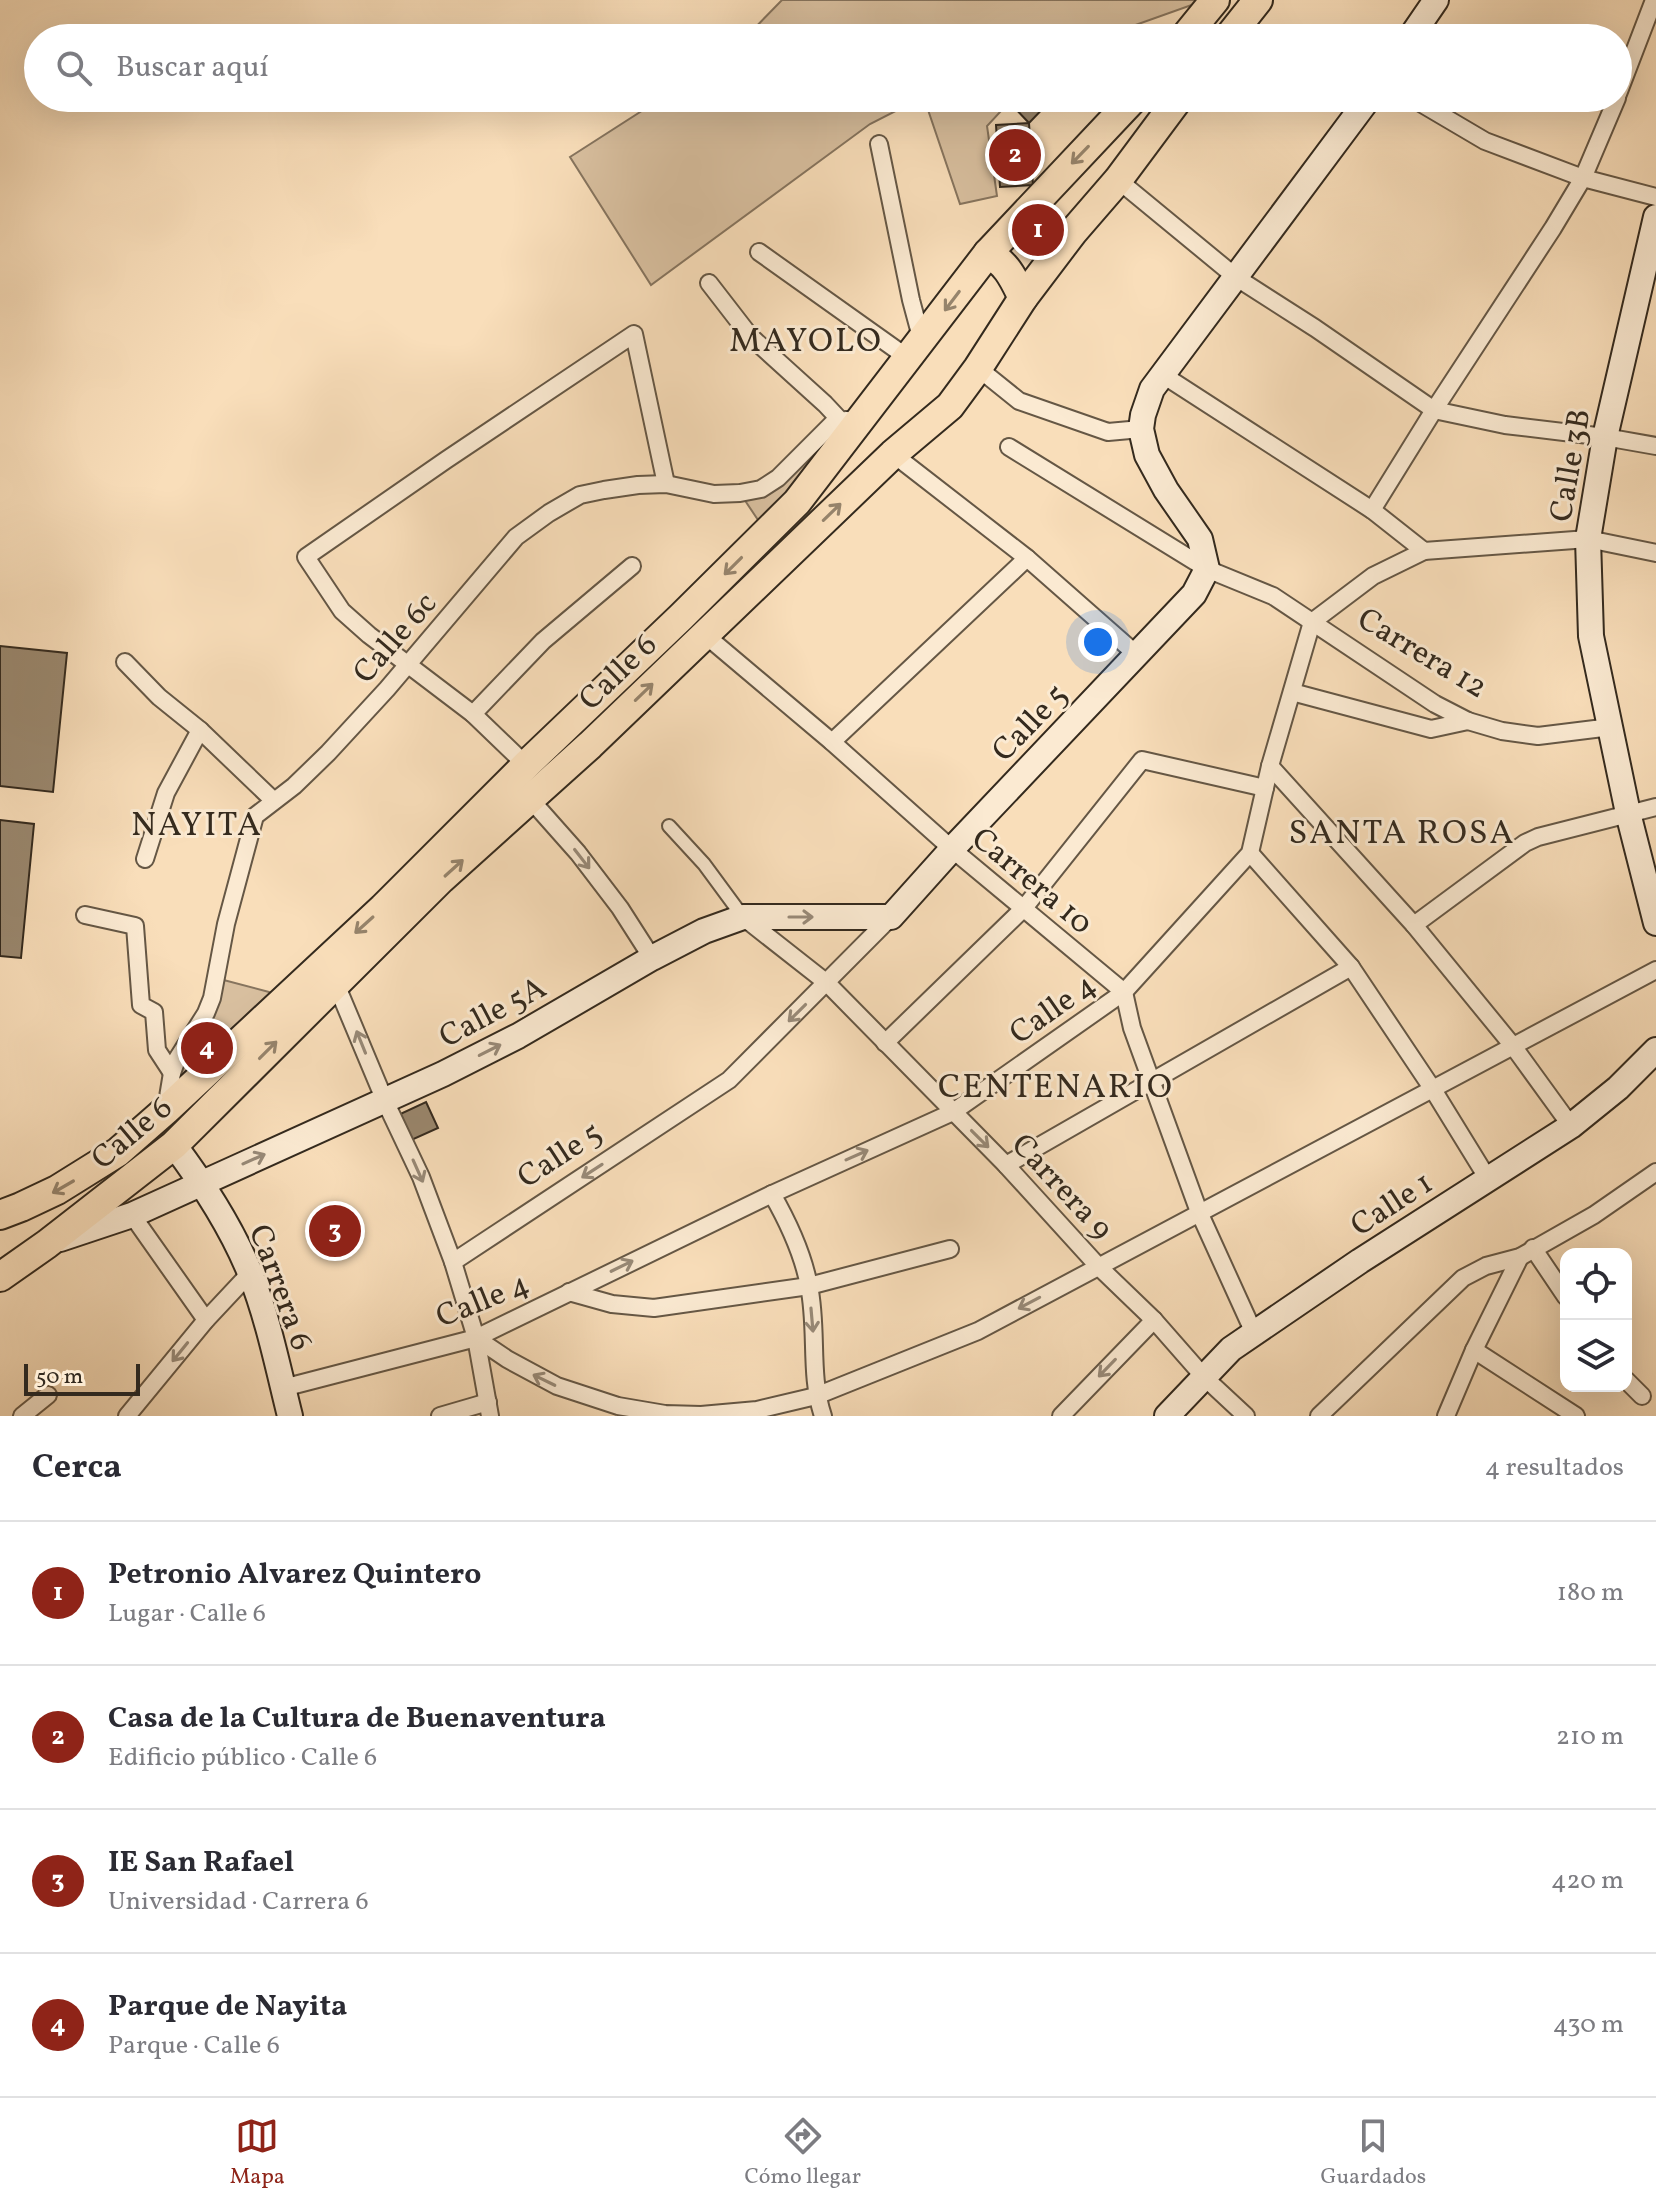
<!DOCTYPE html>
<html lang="es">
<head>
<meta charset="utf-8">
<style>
  :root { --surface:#fff; --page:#f7f7f7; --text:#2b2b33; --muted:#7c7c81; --line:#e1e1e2; --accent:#8f2418 }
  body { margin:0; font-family:Vollkorn,serif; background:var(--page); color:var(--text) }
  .controls { position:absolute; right:24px; bottom:24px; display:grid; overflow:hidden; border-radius:16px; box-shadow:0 8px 32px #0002 }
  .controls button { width:72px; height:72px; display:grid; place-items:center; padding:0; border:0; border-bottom:2px solid var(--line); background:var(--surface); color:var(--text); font:40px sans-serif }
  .scale { position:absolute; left:24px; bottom:20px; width:116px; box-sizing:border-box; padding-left:8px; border:4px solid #342a1e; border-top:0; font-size:22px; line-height:28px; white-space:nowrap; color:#342a1e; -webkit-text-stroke:6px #fbead2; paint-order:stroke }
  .you { position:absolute; left:1098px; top:642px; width:28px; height:28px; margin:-20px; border:6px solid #fff; border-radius:50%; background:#1a73e8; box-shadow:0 0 0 12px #1a73e833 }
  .badge { display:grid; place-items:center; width:52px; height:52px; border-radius:50%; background:var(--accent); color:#fff; font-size:26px; font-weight:700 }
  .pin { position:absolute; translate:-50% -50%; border:4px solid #fff; box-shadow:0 2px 8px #0006 }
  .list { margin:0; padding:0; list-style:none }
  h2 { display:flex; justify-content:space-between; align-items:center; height:104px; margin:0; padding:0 32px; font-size:34px }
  h2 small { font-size:26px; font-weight:400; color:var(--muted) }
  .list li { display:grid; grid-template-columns:52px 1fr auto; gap:24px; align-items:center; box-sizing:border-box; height:144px; padding:0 32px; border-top:2px solid var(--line) }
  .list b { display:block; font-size:30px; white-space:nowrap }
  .list p { margin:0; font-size:26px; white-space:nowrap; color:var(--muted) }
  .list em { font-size:26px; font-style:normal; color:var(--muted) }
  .icon { flex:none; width:44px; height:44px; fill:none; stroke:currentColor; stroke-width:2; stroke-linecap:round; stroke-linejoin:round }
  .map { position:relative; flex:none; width:1656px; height:1416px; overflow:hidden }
  .search { position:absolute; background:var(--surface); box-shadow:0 8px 32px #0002; left:24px; right:24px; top:24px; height:88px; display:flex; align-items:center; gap:20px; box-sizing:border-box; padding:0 28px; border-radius:44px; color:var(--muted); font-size:30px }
  .sheet { height:680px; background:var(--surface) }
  nav { display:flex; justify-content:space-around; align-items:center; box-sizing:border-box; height:112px; border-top:2px solid var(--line); background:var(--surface); font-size:22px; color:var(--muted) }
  nav a { display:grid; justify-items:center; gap:4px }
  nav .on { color:var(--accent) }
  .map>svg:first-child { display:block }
  .green { fill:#d8bf9f; stroke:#86745e; stroke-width:2 }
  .building { fill:#9a886f; stroke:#342a1e; stroke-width:2 }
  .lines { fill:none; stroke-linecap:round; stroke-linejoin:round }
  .pedestrian-casing { stroke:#655745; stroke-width:16 }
  .minor-casing { stroke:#655745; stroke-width:20 }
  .secondary-casing { stroke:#342a1e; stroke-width:28 }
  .trunk-casing { stroke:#342a1e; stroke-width:32 }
  .pedestrian { stroke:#fbead2; stroke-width:12 }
  .minor { stroke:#fbead2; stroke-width:16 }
  .secondary { stroke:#fbead2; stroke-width:24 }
  .trunk { stroke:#f9deba; stroke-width:28 }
  .oneway { stroke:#96846c }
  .oneway2 { stroke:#988a78 }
  .labels { text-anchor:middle; stroke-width:6; stroke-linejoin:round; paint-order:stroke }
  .street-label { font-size:32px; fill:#342a1e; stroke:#fbead2 }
  .neighbourhood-label { font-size:34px; letter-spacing:2px; fill:#342a1e; stroke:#fbead2 }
</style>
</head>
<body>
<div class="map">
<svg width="1656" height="1416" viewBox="0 0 1656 1416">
  <rect width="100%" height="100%" fill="#f9deba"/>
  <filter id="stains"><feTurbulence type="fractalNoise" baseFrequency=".0025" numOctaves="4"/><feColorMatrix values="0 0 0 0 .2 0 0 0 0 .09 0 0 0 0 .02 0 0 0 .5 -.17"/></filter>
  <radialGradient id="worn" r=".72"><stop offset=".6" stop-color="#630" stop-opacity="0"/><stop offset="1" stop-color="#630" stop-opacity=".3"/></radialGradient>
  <g class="green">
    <path d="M 782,0 L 1215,0 L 1200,2 L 1099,38 L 745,38 Z"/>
    <path d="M 662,98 L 921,98 L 870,124 L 651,285 L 570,157 Z"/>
    <path d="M 924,98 L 1013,98 L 987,126 L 997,196 L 960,204 Z"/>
    <path d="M 847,420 L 757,531 L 758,520 L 740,493 L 761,489 Z"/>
    <path d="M 216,978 L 269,992 L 289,994 L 166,1110 Z"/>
  </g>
  <g class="building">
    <path d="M 1015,98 L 1053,98 L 1029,123 L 1010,103 Z"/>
    <path d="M 1029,123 L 1033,185 L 1000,187 L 996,125 Z"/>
    <path d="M 0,646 L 67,653 L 53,792 L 0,786 Z"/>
    <path d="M 0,820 L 34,824 L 21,958 L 0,956 Z"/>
    <path d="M 426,1102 L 438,1128 L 407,1142 L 396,1116 Z"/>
  </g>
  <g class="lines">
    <g class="pedestrian-casing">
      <path id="pedestrian" d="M 669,826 L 704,864 L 743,917"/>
    </g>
    <g class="minor-casing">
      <g id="minor">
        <path d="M 1618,94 L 1654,0"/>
        <path d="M 1412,98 L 1485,141 L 1583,178 L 1656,197"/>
        <path d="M 879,144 L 911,300 L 922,341"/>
        <path d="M 1118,180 L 1237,278 L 1315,328 L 1434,410 L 1505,425 L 1605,437 L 1656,446"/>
        <path d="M 759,252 L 908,358"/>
        <path d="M 709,283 L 750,336 L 825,404 L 840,420"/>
        <path d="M 978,368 L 1019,401 L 1108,432 L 1141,429"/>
        <path d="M 1163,375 L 1372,510 L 1424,551 L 1588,539 L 1656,553"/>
        <path d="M 1009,447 L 1207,569 L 1273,596 L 1435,704 L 1468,721 L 1502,731 L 1538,736 L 1611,727"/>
        <path d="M 893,454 L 1027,558 L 1136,654"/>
        <path d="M 1372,510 L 1434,410 L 1553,228 L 1583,178 L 1617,98"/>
        <path d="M 704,634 L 832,742 L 952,849 L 1124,992 L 1132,1028 L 1199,1212 L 1254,1333"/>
        <path d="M 125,662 L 159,697 L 200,730 L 273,800"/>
        <path d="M 1292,692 L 1431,729 L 1468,721"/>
        <path d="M 473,714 L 543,641 L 632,566"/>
        <path d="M 832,742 L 1027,558"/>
        <path d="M 526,765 L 473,714 L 369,635 L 342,611 L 306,557 L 446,460 L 634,334 L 666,484"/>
        <path d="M 1270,766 L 1414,925 L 1513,1046 L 1571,1126"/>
        <path d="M 531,800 L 578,853 L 620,908 L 652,958"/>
        <path d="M 1250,853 L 1351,967 L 1432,1088 L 1488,1179"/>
        <path d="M 145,859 L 166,793 L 200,730"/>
        <path d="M 85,915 L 135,926 L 141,1005 L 154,1012 L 157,1050 L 172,1073"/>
        <path d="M 743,917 L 827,983 L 1006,1165 L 1098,1266 L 1154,1320 L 1204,1377 L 1246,1416"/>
        <path d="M 1414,925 L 1525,843 L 1538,837 L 1656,807"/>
        <path d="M 336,984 L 385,1101 L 421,1177 L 453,1262 L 476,1338 L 490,1416"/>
        <path d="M 885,1043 L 1024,908 L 1142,760 L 1265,788"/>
        <path d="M 166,1109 L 172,1073 L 177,1059 L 206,1013 L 212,998 L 226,924 L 255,816 L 294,786 L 328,753 L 387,689 L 516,537 L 549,513 L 580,495 L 604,490 L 638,485 L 666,484 L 714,494 L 740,493 L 761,489 L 778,478 L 834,422 L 847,420 L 857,424"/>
        <path d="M 1006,1165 L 1351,967"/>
        <path d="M 772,1194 C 788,1222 803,1254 809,1286 C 818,1329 809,1375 823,1416"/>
        <path d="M 132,1215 L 206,1320"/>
        <path d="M 1533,1248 L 1566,1297"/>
        <path d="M 453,1262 L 729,1080 L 891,917"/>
        <path d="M 569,1292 L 612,1304 L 654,1308 L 809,1286 L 950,1249"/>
        <path d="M 476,1338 L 507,1359 L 557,1386 L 618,1406 L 665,1414 L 701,1415 L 757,1410 L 816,1396 L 978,1331 L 1656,970"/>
        <path d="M 1474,1350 L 1576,1416"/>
        <path d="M 1626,1380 L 1642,1396"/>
        <path d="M 283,1388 L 476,1338 L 772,1194 L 953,1112 L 1124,992 L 1250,853 L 1270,766 L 1312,622 L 1373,576 L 1424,551"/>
        <path d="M 22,1416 L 48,1395"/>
        <path d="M 127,1416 L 206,1320 L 250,1273"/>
        <path d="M 440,1416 L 488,1402"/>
        <path d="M 1061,1416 L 1154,1320"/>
        <path d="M 1319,1416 L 1463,1278 L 1486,1266 L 1520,1257 L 1594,1215 L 1656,1172"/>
        <path d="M 1446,1416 L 1474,1350 L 1520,1257"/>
      </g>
    </g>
    <g class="secondary-casing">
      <g id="secondary">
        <path d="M 1410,38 L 1436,0"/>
        <path d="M 1656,217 L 1605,437 L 1588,539 L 1591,636 L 1628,813 L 1656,923"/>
        <path d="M 174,1145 C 204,1185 231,1226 250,1273 C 268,1318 278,1368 290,1416"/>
        <path d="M 60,1239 L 132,1215 L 443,1074 L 518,1036 L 652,958 L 704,931 L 743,917 L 891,917 L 952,849 L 1194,594 L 1207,569 L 1200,539 L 1166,490 L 1147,455 L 1141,429 L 1143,415 L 1152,389 L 1369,98"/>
        <path d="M 1167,1416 L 1231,1349 L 1360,1261 L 1571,1126 L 1618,1088 L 1656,1050"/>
      </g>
    </g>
    <g class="trunk-casing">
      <g id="trunk">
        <path d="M 1184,38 L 1215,0"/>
        <path d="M 1228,38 L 1258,0"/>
        <path d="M 988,253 C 1008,265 1013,278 1023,298"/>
        <path d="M 0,1215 L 21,1207 L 57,1190 L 118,1152 L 166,1110 L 383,908 L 526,765 L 681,617 L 797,502 L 988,253 L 1134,98"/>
        <path d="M 0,1277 L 47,1244 L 174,1145 L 441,879 L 590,745 L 893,454 L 950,406 L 978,368 L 1023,298 L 1073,232 L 1118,180 L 1179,98"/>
      </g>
    </g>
    <use href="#pedestrian" class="pedestrian"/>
    <use href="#minor" class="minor"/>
    <use href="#secondary" class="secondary"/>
    <use href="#trunk" class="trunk"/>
  </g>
  <defs><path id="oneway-shaft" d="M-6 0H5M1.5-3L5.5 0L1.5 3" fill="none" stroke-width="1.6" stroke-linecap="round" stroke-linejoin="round" transform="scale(2)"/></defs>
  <g class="oneway">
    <use href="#oneway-shaft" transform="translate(1080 155) rotate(134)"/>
    <use href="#oneway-shaft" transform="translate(952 301) rotate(127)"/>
    <use href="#oneway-shaft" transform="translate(832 512) rotate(-44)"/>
    <use href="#oneway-shaft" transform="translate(733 566) rotate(135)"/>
    <use href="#oneway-shaft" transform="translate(644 692) rotate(-44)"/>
    <use href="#oneway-shaft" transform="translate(454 868) rotate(-42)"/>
    <use href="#oneway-shaft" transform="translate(364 925) rotate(138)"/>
    <use href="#oneway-shaft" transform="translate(268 1050) rotate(-45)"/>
    <use href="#oneway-shaft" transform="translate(63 1187) rotate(150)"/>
  </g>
  <g class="oneway2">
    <use href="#oneway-shaft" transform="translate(582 859) rotate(52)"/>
    <use href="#oneway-shaft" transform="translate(801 917)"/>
    <use href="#oneway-shaft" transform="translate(797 1013) rotate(135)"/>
    <use href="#oneway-shaft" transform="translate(361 1042) rotate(-112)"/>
    <use href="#oneway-shaft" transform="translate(490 1050) rotate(-27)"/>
    <use href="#oneway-shaft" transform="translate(980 1139) rotate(45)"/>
    <use href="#oneway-shaft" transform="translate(857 1155) rotate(-24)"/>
    <use href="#oneway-shaft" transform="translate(254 1159) rotate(-24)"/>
    <use href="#oneway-shaft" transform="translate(418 1171) rotate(66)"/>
    <use href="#oneway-shaft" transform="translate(592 1171) rotate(147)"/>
    <use href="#oneway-shaft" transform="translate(622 1266) rotate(-26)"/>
    <use href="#oneway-shaft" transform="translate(1029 1303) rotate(152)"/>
    <use href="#oneway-shaft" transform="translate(812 1320) rotate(85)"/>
    <use href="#oneway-shaft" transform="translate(180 1352) rotate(129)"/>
    <use href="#oneway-shaft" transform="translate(1107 1368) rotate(134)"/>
    <use href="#oneway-shaft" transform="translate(544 1380) rotate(-154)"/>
  </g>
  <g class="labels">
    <g class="street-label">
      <text transform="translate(1569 465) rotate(-80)" y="11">Calle 3B</text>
      <text transform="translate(394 637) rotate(-49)" y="11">Calle 6c</text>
      <text transform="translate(1423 652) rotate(31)" y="11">Carrera 12</text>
      <text transform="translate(617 671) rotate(-44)" y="11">Calle 6</text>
      <text transform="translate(1029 722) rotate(-46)" y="11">Calle 5</text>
      <text transform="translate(1033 880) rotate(40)" y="11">Carrera 10</text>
      <text transform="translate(1052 1008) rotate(-35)" y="11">Calle 4</text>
      <text transform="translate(492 1011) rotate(-28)" y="11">Calle 5A</text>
      <text transform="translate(131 1132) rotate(-40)" y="11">Calle 6</text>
      <text transform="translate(559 1154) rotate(-33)" y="11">Calle 5</text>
      <text transform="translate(1063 1186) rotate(47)" y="11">Carrera 9</text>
      <text transform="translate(1391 1203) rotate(-33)" y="11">Calle 1</text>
      <text transform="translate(282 1287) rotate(70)" y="11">Carrera 6</text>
      <text transform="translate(482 1299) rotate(-22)" y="11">Calle 4</text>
    </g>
    <g class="neighbourhood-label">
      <text x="806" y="351">MAYOLO</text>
      <text x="197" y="835">NAYITA</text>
      <text x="1402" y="843">SANTA ROSA</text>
      <text x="1056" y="1097">CENTENARIO</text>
    </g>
  </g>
  <rect width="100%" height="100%" filter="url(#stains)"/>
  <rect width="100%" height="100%" fill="url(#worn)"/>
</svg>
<div class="controls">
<button><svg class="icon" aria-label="locate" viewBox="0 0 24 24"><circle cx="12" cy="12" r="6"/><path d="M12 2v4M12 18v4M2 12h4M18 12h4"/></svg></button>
<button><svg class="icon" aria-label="layers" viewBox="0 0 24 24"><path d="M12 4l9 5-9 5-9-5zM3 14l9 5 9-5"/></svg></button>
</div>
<div class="scale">50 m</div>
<div class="you"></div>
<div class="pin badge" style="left:1038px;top:230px">1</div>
<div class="pin badge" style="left:1015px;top:155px">2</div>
<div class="pin badge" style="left:335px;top:1231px">3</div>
<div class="pin badge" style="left:207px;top:1048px">4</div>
<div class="search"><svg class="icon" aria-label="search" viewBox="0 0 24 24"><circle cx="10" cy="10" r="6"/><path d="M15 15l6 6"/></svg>Buscar aquí</div>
</div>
<section class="sheet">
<h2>Cerca<small>4 resultados</small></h2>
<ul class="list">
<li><span class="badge">1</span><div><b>Petronio Alvarez Quintero</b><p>Lugar · Calle 6</p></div><em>180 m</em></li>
<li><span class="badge">2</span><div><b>Casa de la Cultura de Buenaventura</b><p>Edificio público · Calle 6</p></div><em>210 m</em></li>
<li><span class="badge">3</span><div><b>IE San Rafael</b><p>Universidad · Carrera 6</p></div><em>420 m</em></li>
<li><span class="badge">4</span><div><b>Parque de Nayita</b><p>Parque · Calle 6</p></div><em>430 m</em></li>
</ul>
</section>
<nav>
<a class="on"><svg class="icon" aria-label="map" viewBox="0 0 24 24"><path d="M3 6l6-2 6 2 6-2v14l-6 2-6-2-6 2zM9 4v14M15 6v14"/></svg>Mapa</a>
<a><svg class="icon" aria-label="directions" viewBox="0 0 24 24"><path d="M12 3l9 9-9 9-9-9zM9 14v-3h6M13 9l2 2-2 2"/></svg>Cómo llegar</a>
<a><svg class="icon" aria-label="saved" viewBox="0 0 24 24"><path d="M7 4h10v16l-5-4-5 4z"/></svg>Guardados</a>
</nav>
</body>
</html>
